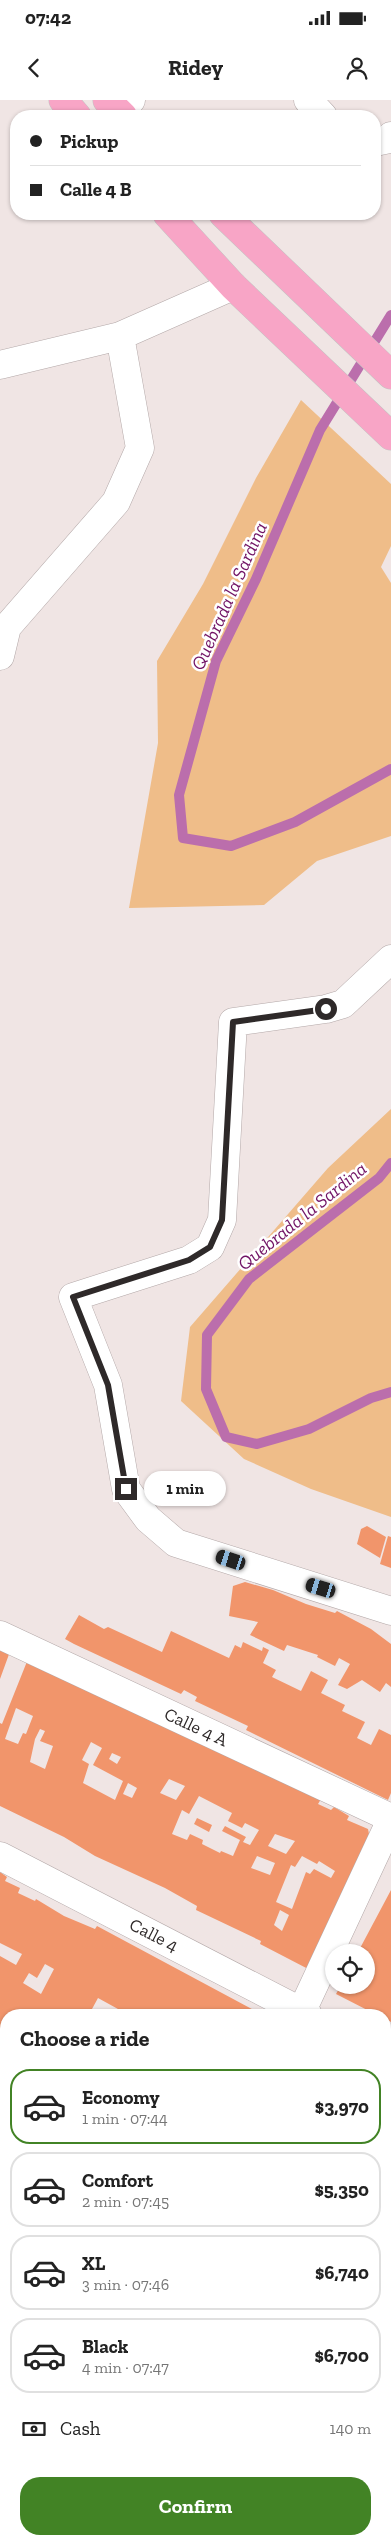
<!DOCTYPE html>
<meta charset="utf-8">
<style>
body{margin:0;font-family:"Zilla Slab",serif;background:#f2f2f2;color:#222;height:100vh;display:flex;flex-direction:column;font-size:19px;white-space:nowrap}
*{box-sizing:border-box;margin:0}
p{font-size:16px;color:#767676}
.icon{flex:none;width:28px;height:28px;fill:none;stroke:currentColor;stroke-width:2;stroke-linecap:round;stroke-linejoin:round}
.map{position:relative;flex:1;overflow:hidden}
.sheet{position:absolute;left:0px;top:1909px;width:391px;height:536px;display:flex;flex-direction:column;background:#fff;border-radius:20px 20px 0 0;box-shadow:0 1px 4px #0004}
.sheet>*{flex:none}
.banner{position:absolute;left:10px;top:10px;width:371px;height:110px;border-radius:20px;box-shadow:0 1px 4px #0004;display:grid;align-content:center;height:110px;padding:0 20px;background:#fff}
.fabs{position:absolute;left:325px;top:1844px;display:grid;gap:10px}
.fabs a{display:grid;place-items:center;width:50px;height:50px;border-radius:50%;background:#fff;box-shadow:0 1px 4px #0004;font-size:25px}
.end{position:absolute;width:22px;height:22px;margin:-11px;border:6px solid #2e2929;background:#fff;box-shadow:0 0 0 2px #fff}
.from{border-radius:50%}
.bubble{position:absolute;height:35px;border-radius:18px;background:#fff;box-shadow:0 1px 4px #0004;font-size:16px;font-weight:800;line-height:35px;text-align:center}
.car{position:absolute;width:15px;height:30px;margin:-15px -8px;border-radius:6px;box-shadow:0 0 4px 1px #0007;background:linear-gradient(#222 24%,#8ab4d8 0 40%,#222 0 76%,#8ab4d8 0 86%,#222 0)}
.banner b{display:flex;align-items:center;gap:18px;height:48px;font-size:19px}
.banner b+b{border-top:1px solid #e0e0e0}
.banner i{width:12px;height:12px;background:#222}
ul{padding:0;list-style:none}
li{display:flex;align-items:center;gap:15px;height:75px;margin:0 10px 8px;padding:0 10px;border:2px solid #e0e0e0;border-radius:20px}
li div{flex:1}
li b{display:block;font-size:19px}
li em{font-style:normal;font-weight:800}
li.active{border-color:#428325}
li>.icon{width:45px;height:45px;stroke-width:1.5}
h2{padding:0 20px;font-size:22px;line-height:60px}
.pay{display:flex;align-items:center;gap:12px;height:55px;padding:0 20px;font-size:19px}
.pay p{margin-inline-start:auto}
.button{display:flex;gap:10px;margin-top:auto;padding:10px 20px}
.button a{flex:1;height:58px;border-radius:20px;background:#428325;color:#fff;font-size:20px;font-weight:800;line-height:58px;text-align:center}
.status{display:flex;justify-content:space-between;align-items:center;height:35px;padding:0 25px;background:#fff;direction:ltr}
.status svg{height:14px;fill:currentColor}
header{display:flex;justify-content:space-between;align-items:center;height:65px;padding:0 20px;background:#fff;font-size:22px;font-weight:800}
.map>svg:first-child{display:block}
.green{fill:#efbd89}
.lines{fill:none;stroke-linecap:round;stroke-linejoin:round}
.stream{stroke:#bb6eac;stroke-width:10}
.building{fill:#f1956b;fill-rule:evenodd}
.minor-casing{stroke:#b3a8a8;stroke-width:29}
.major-casing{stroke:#c4c3c3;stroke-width:29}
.minor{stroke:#fff;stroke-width:28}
.major{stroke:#f8a5c6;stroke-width:28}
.route{stroke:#2e2929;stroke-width:6}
.labels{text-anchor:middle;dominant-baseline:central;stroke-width:5;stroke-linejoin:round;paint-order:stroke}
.street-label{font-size:18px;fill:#2e2929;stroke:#fff}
.water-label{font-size:19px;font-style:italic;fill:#711365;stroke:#fff}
</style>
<div class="status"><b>07:42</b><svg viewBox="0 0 49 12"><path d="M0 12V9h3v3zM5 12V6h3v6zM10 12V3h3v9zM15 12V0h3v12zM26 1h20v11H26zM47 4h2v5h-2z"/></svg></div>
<header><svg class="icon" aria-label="back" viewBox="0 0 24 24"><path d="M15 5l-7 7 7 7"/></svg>Ridey<svg class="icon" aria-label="person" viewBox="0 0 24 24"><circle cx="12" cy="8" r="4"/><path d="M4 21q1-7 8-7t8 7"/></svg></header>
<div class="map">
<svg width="391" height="2444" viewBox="0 0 391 2444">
<rect width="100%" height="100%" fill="#f0e5e4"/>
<path class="green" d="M301 300 391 384V446L381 467 391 483V736L317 761 264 805 129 808 158 643 157 561 203 484 256 378Z
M391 1009V1417L311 1389 244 1359 181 1301 190 1227 328 1068Z"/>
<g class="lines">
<path class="stream" d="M391 215 320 330 256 479 216 561 179 695 183 738 231 746 295 722 391 669
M391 1063 379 1078 249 1179 207 1235 206 1289 226 1337 257 1344 309 1329 371 1298 391 1292"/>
</g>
<path class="building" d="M367 1426 386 1437 380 1458 357 1444 361 1429Z
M388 1436 391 1437V1468L380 1464Z
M245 1482 273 1490 306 1504 335 1513 337 1511 371 1529 391 1544V1587L386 1583 380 1592 362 1580 347 1589 338 1585 350 1564 339 1558 335 1566 317 1557 318 1555 287 1545 284 1551 250 1535 258 1522 229 1516 233 1486Z
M79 1515 104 1529 108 1527 162 1552 171 1531 229 1558 235 1545 241 1548 243 1542 262 1551 263 1547 269 1550 263 1563 276 1570 272 1577 301 1591 311 1571 328 1580 321 1593 345 1605 342 1611 365 1622 357 1638 371 1645 379 1629 391 1635V1693L388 1700 246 1630 248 1626 195 1601 197 1597 184 1590 181 1594 74 1544 65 1539Z
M0 1544 12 1546 0 1579Z
M28 1559 321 1699 318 1704 331 1710 334 1707 349 1716 347 1720 368 1729 370 1739 342 1792 346 1794 312 1871 260 1844 261 1841 196 1810 197 1806 165 1788 95 1756 64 1737 0 1706V1623L2 1624ZM16 1608 33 1616 26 1634 23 1633 18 1644 5 1639ZM40 1629 45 1631 40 1641 53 1646 45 1669 30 1662 35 1639ZM91 1642 102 1648 93 1665 123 1681 115 1700 83 1683 89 1664 82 1660ZM112 1653 121 1657 117 1664 109 1659ZM169 1679 185 1686 176 1700 160 1693ZM128 1683 137 1688 132 1698 123 1694ZM199 1696 232 1713 228 1721 242 1728 245 1723 259 1730 250 1745 243 1742 246 1737 225 1726 222 1731 240 1740 233 1756 221 1751 220 1753 202 1744 203 1740 190 1734 187 1740 172 1734 182 1710 189 1714ZM275 1734 295 1741 286 1754 268 1746ZM257 1756 275 1763 270 1775 251 1768ZM302 1756 317 1764 319 1761 335 1771 331 1778 314 1769 310 1774 306 1772 292 1809 276 1802 291 1765 295 1767ZM280 1810 289 1815 282 1831 274 1825Z
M197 1718 212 1725 209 1732 194 1724Z
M0 1772 7 1777 5 1781 20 1788 18 1793 35 1801 36 1799 64 1816 95 1829 97 1826 263 1915H115L118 1909 98 1898 92 1909 103 1915H6V1938L0 1934V1856L16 1865 22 1854 0 1843ZM45 1864 54 1869 41 1894 23 1883 29 1873 37 1878Z
M391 1790V1922L385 1919V1915H377L336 1894 341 1885H366V1852H358Z
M0 1974 6 1978V2071L2 2077 6 2080V2138L0 2134Z
M385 1982 391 1986V2043L385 2053Z
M385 2059 391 2063V2151L385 2148Z
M0 2177 6 2183V2233L0 2227Z
M385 2191 391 2194V2254L385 2250Z
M6 2258V2315L0 2311V2268Z
M391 2264V2349L385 2345V2274Z
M385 2401 391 2405V2444H319L322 2439H385Z
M6 2408V2439H15L12 2444H0V2416Z
M18 2439H79L86 2444H24Z
M148 2439H276L273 2444H157Z"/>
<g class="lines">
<g class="minor-casing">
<path id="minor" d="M308 0 323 16
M111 5 131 0
M375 42 389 39 391 36
M0 265 120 236 233 186
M0 556 7 527 116 402 140 348 120 236
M391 859 343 904 326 909 233 922 222 1120 210 1147 189 1160 73 1197 108 1285 126 1389 148 1419 176 1443 391 1511
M0 1535 391 1718
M0 1756 308 1915
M300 1915 391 1720
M385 1957 391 1961
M0 1967 6 1970
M0 2159 6 2164
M385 2175 391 2178
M0 2373 6 2363
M385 2377 391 2380
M94 2439 104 2444"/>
</g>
<g class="major-casing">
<path id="major" d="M63 0 77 16
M107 0 123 16
M167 114 233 186 391 336
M223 114 391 275"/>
</g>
<use href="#minor" class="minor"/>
<use href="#major" class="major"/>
</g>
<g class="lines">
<path class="route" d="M126 1389 108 1285 73 1197 189 1160 210 1147 222 1120 233 922 326 909"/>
</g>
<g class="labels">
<g class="street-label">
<text transform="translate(196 1627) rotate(25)">Calle 4 A</text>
<text transform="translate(154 1835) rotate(27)">Calle 4</text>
</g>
<g class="water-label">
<text transform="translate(229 496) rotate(-66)">Quebrada la Sardina</text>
<text transform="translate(302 1116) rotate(-39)">Quebrada la Sardina</text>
</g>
</g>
</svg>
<div class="fabs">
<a><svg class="icon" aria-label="locate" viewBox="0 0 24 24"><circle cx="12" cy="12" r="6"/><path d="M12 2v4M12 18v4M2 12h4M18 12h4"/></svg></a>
</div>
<i class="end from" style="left:326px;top:909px"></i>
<i class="end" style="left:126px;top:1389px"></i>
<div class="bubble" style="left:144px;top:1371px;width:82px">1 min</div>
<i class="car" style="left:231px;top:1460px;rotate:288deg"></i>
<i class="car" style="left:321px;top:1488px;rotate:287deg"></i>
<div class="banner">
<b><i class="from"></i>Pickup</b>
<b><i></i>Calle 4 B</b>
</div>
<section class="sheet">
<h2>Choose a ride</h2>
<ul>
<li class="active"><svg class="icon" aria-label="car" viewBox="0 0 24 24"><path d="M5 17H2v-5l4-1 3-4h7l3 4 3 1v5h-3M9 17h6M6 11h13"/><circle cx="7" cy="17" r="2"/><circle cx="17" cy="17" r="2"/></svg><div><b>Economy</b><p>1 min · 07:44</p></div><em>$3,970</em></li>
<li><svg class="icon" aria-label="car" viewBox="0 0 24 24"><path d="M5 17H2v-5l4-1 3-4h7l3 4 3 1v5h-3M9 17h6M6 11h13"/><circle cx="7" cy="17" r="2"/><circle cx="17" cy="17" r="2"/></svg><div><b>Comfort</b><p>2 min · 07:45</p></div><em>$5,350</em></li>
<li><svg class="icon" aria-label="car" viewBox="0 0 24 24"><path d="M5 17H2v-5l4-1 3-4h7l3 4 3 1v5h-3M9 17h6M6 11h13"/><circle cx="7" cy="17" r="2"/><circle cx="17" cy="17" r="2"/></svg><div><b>XL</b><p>3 min · 07:46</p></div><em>$6,740</em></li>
<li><svg class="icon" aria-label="car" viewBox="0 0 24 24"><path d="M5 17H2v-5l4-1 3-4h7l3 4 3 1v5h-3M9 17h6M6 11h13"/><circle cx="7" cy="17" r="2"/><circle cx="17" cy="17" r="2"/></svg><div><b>Black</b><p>4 min · 07:47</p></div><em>$6,700</em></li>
</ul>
<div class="pay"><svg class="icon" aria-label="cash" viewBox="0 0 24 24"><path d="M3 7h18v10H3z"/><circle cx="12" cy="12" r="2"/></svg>Cash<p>140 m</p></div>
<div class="button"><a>Confirm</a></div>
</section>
</div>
